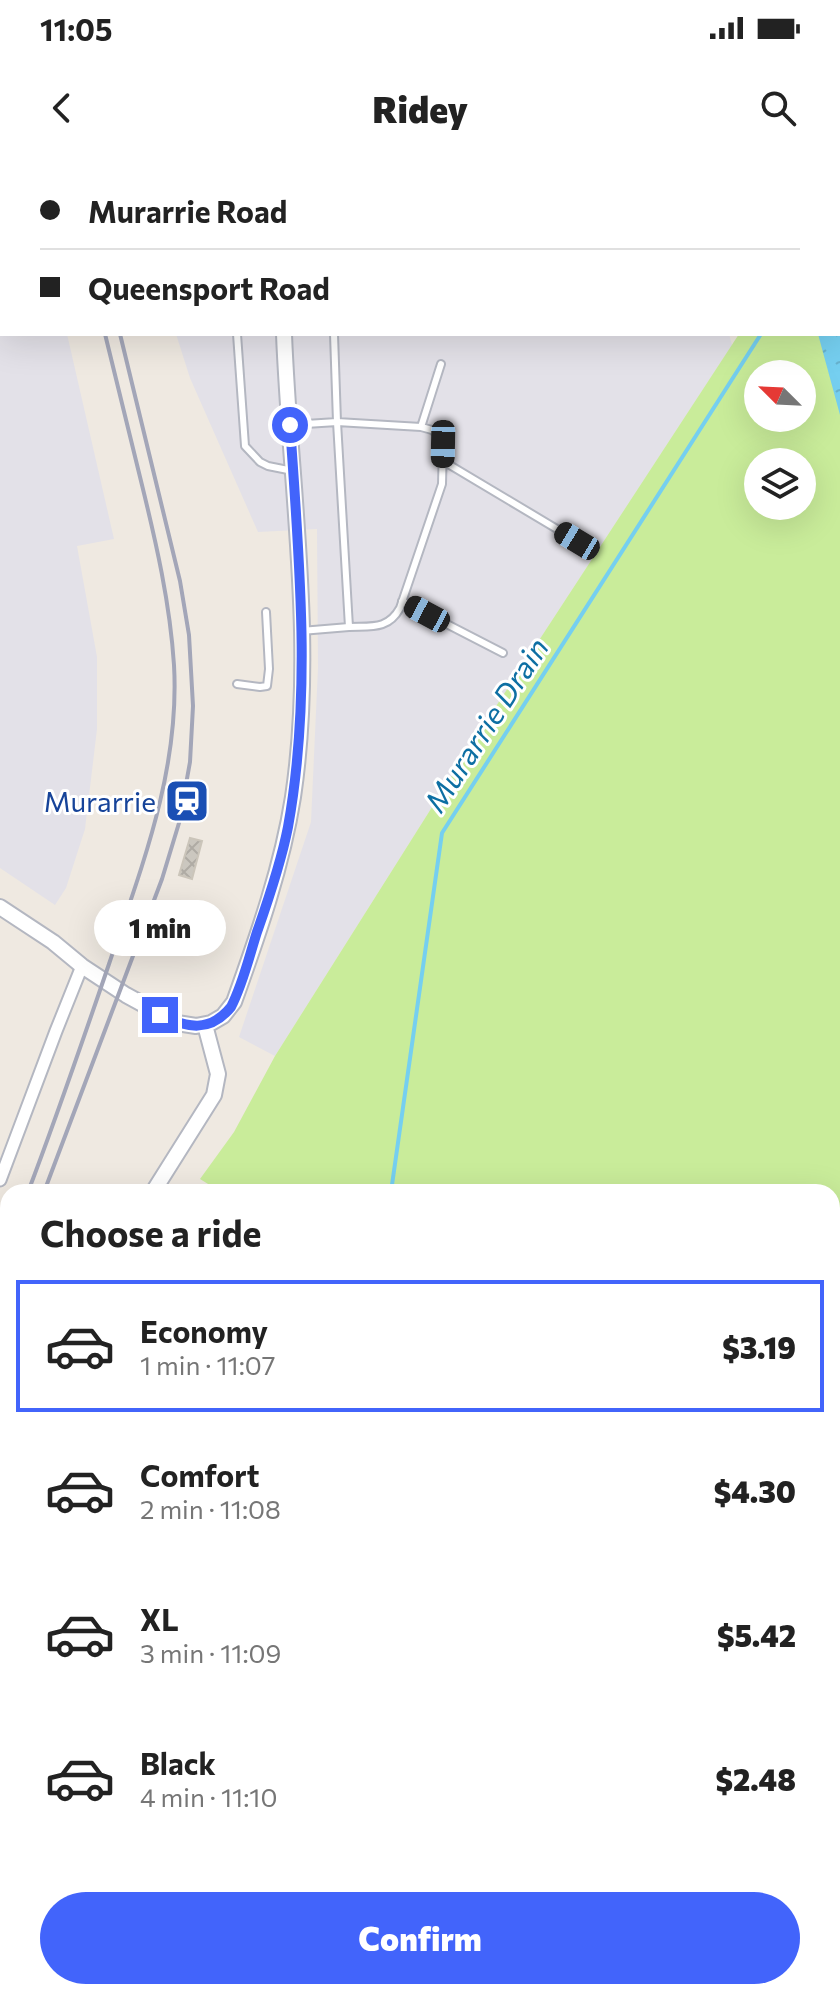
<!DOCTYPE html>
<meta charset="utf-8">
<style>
body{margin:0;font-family:Commissioner,sans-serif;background:#f2f2f2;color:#222;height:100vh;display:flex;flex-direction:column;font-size:30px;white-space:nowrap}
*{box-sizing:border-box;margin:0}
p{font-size:26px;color:#767676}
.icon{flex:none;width:44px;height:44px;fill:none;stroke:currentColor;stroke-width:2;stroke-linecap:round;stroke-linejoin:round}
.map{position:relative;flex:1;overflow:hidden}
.panel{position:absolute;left:0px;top:1024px;width:840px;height:816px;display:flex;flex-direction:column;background:#fff;border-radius:24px 24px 0 0;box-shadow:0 8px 32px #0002}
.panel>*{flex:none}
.top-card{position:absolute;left:0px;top:0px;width:840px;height:176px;box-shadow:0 8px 32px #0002;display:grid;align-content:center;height:176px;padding:0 40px;background:#fff}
.needle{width:52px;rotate:294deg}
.tools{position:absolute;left:744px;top:200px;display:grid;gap:16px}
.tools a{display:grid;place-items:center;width:72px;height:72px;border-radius:50%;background:#fff;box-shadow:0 8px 32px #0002;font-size:40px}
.end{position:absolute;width:36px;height:36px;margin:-18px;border:10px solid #4264fb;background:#fff;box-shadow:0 0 0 4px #fff}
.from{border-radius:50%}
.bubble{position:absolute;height:56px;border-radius:28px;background:#fff;box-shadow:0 8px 32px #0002;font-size:26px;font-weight:800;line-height:56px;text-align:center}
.car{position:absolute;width:24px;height:48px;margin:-24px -12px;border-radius:10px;box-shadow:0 0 6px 2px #0007;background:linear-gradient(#222 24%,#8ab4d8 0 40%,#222 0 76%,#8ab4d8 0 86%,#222 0)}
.top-card b{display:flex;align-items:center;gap:28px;height:76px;font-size:30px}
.top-card b+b{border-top:2px solid #e0e0e0}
.top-card i{width:20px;height:20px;background:#222}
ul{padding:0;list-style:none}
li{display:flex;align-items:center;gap:24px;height:132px;margin:0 16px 12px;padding:0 24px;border:4px solid transparent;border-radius:0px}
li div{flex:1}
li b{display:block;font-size:30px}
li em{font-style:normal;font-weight:800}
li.current{border-color:#4264fb}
li>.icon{width:72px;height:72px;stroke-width:1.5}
h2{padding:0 40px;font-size:36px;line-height:96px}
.button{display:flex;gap:16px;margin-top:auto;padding:16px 40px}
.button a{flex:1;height:92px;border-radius:48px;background:#4264fb;color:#fff;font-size:32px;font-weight:800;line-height:92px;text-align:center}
.status{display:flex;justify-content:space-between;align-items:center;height:56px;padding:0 40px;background:#fff;direction:ltr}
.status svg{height:22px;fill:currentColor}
header{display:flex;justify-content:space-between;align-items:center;height:104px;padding:0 40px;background:#fff;font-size:36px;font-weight:800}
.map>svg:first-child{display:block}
.industrial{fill:#e3e1e8}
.pitch{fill:#c9ec9a;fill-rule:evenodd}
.water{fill:url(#water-ripples)}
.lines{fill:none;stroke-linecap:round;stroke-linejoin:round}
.stream{stroke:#75cff0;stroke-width:4}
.building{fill:url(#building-cross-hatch);stroke:#cbc5ba;stroke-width:2}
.service-casing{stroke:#b4b7c1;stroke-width:10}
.minor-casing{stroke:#b4b7c1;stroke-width:15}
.tertiary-casing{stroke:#b4b7c1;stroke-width:18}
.service{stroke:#fff;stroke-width:6}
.minor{stroke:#fff;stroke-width:11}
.tertiary{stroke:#fff;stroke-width:14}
.rail{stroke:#a3a6b8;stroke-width:4}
.route{stroke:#4264fb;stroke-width:10}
.labels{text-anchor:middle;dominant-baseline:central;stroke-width:6;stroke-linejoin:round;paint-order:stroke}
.transit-label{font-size:28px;fill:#164399;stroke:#fff;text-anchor:end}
.water-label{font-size:30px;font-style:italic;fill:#0d6fa3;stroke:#fff}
</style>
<div class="status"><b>11:05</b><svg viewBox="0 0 49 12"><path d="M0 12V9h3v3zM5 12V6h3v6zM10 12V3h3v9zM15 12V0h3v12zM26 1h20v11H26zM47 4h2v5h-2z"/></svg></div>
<header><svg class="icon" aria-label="back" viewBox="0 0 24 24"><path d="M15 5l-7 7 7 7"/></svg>Ridey<svg class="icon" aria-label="search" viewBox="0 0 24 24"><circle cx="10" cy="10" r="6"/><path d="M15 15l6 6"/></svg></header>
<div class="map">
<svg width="840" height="1840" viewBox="0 0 840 1840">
<defs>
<pattern id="water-ripples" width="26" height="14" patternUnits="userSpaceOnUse" patternTransform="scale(2)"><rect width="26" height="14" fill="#75cff0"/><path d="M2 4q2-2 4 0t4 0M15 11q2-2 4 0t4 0" fill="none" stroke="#66b2ce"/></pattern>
<pattern id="building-cross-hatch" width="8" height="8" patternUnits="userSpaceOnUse" patternTransform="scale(2)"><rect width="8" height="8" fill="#cbc7bf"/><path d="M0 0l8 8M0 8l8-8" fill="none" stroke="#afaba4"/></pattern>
</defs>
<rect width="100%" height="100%" fill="#efe9e1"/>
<path class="industrial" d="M0 0H27V2H2V174H67L114 379 77 386 97 497V569L85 669 66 728 55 745 0 708Z
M122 0H671L672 2H123Z
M176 174H729L732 185 487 560 275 896 239 877 311 662 318 508 317 369 258 372 190 218Z"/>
<path class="pitch" d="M739 174 840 175V1840H522L510 1832H832V1032H221L200 1019 234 972 275 896 487 560ZM758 214H802V258H758ZM758 302H802V346H758Z"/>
<path class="water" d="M838 115 840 121V255L818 174H838Z"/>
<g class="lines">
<path class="stream" d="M391 1032 442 673 761 174
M593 1832 605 1840"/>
</g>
<path class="building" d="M190 678 202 681 192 719 179 715Z"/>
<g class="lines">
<g class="service-casing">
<path id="service" d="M200 0 202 2
M253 0 258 2
M226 2 237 0
M237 174 245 286 260 302 268 306 293 311
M334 174 337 262 421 267 432 270 439 276 443 284 442 324 400 448C388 470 371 466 349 467
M290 265 337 262 349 467 301 471
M421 267 441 204
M443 301 577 381
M402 441 503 493
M237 524 260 527 267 526 269 509 266 452"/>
</g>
<g class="minor-casing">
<path id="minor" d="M0 1020 56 871 82 806
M209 1832 210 1840
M323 1832 335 1840
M30 1840 103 1832"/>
</g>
<g class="tertiary-casing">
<path id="tertiary" d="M307 2 308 0
M0 747 53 782 82 806 126 835 177 863 196 866 211 863 223 856 234 842C258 775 282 707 293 637 316 483 290 328 284 174
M153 1032 214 935 218 914 205 865
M0 1303 8 1281"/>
</g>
<use href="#service" class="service"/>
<use href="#minor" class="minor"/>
<use href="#tertiary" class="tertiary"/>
<path class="rail" d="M63 0 64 2
M89 0V2
M28 1032C57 956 83 880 109 804 142 706 180 610 174 505 170 443 156 382 141 321 129 272 117 223 105 174
M44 1032 162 719 179 663 190 602 193 546 189 475 180 421 120 174
M0 1108 8 1087
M0 1150 8 1128
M0 1172 8 1151"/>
</g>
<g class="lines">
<path class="route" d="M160 855C187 868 210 873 231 847 243 824 249 797 257 772 269 738 281 703 288 667 312 534 299 398 290 265"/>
</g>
<defs>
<g id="station-square" transform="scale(2.3)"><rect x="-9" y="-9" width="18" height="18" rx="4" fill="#1a4fb4" stroke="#fff"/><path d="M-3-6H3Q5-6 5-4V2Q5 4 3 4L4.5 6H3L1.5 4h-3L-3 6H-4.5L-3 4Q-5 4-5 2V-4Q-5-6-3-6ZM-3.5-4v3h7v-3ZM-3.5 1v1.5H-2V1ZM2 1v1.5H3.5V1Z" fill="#fff"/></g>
</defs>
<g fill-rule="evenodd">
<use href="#station-square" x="187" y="641"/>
</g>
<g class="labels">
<g class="transit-label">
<text x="156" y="641">Murarrie</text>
</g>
<g class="water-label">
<text transform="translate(485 564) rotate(-57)">Murarrie Drain</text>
</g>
</g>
</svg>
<div class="tools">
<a><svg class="needle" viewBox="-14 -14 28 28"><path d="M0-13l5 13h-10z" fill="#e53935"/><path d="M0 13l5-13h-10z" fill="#767676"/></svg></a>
<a><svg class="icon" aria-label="layers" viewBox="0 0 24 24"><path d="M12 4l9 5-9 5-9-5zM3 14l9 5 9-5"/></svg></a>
</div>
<i class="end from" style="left:290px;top:265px"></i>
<i class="end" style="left:160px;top:855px"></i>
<div class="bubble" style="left:94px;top:740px;width:132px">1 min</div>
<i class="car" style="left:443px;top:284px;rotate:181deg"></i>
<i class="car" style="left:577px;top:381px;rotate:301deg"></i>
<i class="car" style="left:427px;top:454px;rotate:298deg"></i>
<div class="top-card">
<b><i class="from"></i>Murarrie Road</b>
<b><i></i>Queensport Road</b>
</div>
<section class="panel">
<h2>Choose a ride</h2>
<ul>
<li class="current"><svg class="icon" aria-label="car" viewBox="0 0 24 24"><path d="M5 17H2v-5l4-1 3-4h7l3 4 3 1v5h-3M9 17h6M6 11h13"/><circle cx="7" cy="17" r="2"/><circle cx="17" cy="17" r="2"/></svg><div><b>Economy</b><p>1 min · 11:07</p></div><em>$3.19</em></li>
<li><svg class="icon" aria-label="car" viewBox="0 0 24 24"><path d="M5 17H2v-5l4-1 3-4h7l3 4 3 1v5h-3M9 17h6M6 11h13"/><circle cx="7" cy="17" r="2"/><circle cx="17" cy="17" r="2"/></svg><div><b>Comfort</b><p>2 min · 11:08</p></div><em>$4.30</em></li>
<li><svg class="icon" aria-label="car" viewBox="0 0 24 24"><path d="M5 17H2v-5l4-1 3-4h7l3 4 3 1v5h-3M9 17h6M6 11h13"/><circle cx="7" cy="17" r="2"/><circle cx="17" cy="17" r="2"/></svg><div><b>XL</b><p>3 min · 11:09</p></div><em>$5.42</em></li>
<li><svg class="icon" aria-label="car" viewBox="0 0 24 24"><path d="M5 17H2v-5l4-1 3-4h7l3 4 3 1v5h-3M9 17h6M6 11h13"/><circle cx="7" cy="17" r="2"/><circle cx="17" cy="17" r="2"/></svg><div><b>Black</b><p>4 min · 11:10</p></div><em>$2.48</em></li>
</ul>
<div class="button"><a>Confirm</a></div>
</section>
</div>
